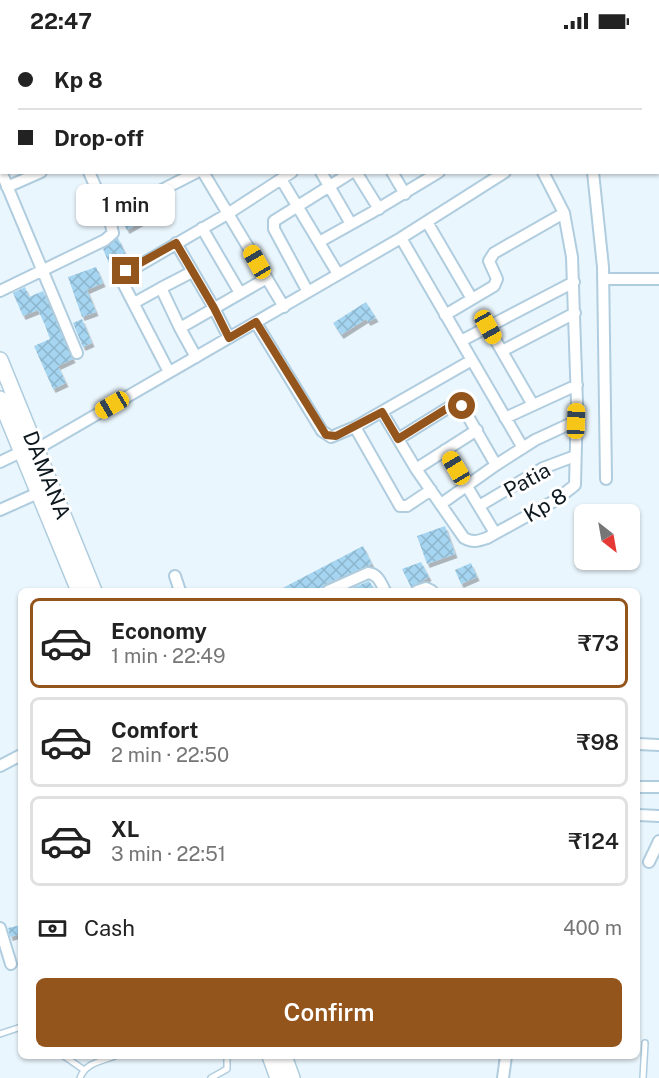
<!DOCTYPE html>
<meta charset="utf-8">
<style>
body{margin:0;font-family:"Public Sans",sans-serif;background:#f2f2f2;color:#222;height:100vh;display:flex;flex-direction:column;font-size:22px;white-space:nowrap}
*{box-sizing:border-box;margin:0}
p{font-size:20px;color:#767676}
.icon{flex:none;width:33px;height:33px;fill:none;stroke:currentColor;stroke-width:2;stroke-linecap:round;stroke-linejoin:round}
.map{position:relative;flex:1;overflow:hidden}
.side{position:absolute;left:18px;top:546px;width:622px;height:471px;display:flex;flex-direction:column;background:#fff;border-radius:9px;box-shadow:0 2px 4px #0004}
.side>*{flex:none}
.banner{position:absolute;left:0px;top:0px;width:660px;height:132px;box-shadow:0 2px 4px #0004;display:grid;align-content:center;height:132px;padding:0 18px;background:#fff}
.needle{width:39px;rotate:149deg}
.fabs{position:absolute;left:574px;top:462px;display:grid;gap:12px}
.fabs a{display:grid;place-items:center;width:66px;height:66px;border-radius:9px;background:#fff;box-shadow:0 2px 4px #0004;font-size:30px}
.end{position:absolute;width:27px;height:27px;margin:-14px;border:8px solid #94551d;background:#fff;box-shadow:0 0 0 3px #fff}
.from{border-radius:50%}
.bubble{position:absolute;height:42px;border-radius:9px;background:#fff;box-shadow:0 2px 4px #0004;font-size:20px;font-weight:600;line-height:42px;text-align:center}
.car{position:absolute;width:18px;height:36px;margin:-18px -9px;border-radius:8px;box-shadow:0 0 4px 2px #0007;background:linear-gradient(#f5c518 24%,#345 0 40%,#f5c518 0 76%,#345 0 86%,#f5c518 0)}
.banner b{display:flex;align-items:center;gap:21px;height:57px;font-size:22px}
.banner b+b{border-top:2px solid #e0e0e0}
.banner i{width:15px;height:15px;background:#222}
ul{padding:10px 0 0;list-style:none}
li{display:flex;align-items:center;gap:18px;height:90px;margin:0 12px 9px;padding:0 6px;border:3px solid #e0e0e0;border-radius:9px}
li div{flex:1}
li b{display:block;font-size:22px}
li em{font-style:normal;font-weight:600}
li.selected{border-color:#94551d}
li>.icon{width:54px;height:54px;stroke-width:1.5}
.pay{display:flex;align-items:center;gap:15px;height:66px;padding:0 18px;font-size:22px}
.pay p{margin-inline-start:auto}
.button{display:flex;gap:12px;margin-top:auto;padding:12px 18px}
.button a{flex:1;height:69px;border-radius:9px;background:#94551d;color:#fff;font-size:24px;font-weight:600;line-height:69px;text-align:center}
.status{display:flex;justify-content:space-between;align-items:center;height:42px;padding:0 30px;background:#fff;direction:ltr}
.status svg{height:16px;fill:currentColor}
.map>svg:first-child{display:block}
.building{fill:url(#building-cross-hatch);filter:url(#shadow)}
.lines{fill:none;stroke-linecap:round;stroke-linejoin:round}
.lane-casing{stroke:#b0cddf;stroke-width:8}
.street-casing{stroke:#b0cddf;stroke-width:14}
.primary-casing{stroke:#b0cddf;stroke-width:18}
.lane{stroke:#fff;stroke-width:5}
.street{stroke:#fff;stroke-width:10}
.primary{stroke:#fff;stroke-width:15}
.route{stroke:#94551d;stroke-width:8}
.labels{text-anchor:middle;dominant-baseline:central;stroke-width:6;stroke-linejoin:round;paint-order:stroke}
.street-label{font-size:21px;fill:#0d181f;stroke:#fff}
</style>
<div class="status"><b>22:47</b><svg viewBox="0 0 49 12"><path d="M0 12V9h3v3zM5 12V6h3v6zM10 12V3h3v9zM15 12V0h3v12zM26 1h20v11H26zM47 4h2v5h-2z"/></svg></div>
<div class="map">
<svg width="659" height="1036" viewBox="0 0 659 1036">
<defs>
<pattern id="building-cross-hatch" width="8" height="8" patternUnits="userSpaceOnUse" patternTransform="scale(1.5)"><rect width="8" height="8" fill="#a5d5f1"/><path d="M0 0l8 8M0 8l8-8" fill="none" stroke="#8db6ce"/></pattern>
<filter id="shadow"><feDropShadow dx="2.5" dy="4" stdDeviation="0" flood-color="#0004"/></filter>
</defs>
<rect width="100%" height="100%" fill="#eaf6fd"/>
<path class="building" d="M135 170 141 180 127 188 121 177Z
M118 196 126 213 109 221 103 207Z
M96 225 103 241 87 248 96 270 82 275 68 235Z
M25 245 29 255 43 249 73 317 58 324 66 341 53 347 34 304 50 297 45 283 38 268 23 274 13 251Z
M366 260 376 276 368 280 366 277 341 293 333 281Z
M82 277 92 301 83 305 73 281Z
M445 484 455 512 427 522 417 494Z
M363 504 372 522 325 542 321 549H277Z
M421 520 429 535 411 545 402 527Z
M471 521 477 535 461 542 455 528Z
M369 539 376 549H346Z
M21 883V892L10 895 8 886Z"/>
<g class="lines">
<g class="lane-casing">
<path id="lane" d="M0 992 21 985
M64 1014 84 1028
M80 1036C85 1021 102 1019 115 1014
M211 1036 227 1027V1014
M643 1036 645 1001"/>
</g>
<g class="street-casing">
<path id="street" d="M35 0 36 2
M146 0 147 2
M523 0V2
M560 0V2
M614 0 615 2
M640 0 641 2
M121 2 125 0
M444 2 446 0
M589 2 594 0
M0 24 2 23
M658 62 659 64
M0 89 2 88
M658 89H659
M0 127 77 311
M203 130 284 265
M321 130 351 182
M356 130 379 167
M392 130 405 152
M593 130 603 225 606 437
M281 137 338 232
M7 145 41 130
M109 175 197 130
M427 180 472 257
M202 186 240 251
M401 196 523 406
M319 200 371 171 439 130
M176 201 214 266 229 296
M603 237H659
M161 246 192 230
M0 249 105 198 113 191 109 175 89 130
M308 250 274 187V179L352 130
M134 261 161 246 180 286
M445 273 494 244 497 237 489 219 494 211 564 171
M256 281 322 389 331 395 355 385 472 318
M488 285 533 363
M461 299 574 240
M502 309 575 271
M196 315 180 286 267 236
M169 330 124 243 123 233 229 171 292 130
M382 370 416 427 464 496C473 501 478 499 487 496L556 458 575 443 577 361 572 215 564 171 543 130
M505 376 577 343
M355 385 400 464H407L431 448
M398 397 451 364 460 362 462 364 496 423
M37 407 401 196 505 130
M445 408 495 491
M0 420 21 410
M416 427 477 388
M441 462 496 423 535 398 576 379
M479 464 543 426 575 414
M0 468 38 451
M175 534 180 549
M328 549 368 531C378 532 381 541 385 549
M417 549 426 546 432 549
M638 702 659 703
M0 724 21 713
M638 745H659
M638 773 659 774
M649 820 659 799
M0 886 11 922
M503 1036 506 1014"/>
</g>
<g class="primary-casing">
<path id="primary" d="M0 318 94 549
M0 357 79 549
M270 1014 278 1036
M284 1014 292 1036"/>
</g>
<use href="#lane" class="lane"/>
<use href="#street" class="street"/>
<use href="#primary" class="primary"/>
</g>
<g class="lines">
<path class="route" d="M126 229 176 201 214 266 229 296 256 280 326 393 336 394 382 370 398 397 451 364 455 362 462 364"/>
</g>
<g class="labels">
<g class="street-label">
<text transform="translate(47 433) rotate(68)">DAMANA</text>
<text transform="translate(527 438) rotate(-29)">Patia</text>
<text transform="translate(545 463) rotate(-31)">Kp 8</text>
</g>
</g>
</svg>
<div class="fabs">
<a><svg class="needle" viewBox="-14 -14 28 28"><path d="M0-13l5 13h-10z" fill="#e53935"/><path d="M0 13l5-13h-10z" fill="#767676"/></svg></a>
</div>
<i class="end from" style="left:462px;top:364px"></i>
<i class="end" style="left:126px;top:229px"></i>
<div class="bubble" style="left:76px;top:142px;width:99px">1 min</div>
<i class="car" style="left:257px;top:220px;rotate:330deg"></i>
<i class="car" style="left:488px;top:285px;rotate:151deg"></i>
<i class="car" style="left:112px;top:363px;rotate:240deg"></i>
<i class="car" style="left:576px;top:379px;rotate:2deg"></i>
<i class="car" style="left:456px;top:426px;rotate:329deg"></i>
<div class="banner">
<b><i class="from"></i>Kp 8</b>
<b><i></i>Drop-off</b>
</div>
<section class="side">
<ul>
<li class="selected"><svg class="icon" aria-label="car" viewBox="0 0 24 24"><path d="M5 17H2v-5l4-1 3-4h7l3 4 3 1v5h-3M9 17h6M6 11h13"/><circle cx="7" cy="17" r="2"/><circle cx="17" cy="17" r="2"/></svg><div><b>Economy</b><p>1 min · 22:49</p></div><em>₹73</em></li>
<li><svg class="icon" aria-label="car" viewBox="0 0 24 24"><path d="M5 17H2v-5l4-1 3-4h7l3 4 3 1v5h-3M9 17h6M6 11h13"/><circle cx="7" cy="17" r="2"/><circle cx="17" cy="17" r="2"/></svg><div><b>Comfort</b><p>2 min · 22:50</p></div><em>₹98</em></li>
<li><svg class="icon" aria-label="car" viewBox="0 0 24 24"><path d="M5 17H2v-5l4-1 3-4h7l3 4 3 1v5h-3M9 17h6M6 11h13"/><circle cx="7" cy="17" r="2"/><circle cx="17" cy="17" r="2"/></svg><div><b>XL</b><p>3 min · 22:51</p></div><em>₹124</em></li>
</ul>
<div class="pay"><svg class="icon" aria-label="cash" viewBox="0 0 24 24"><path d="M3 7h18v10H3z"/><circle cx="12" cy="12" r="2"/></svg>Cash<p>400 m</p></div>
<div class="button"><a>Confirm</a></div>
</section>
</div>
